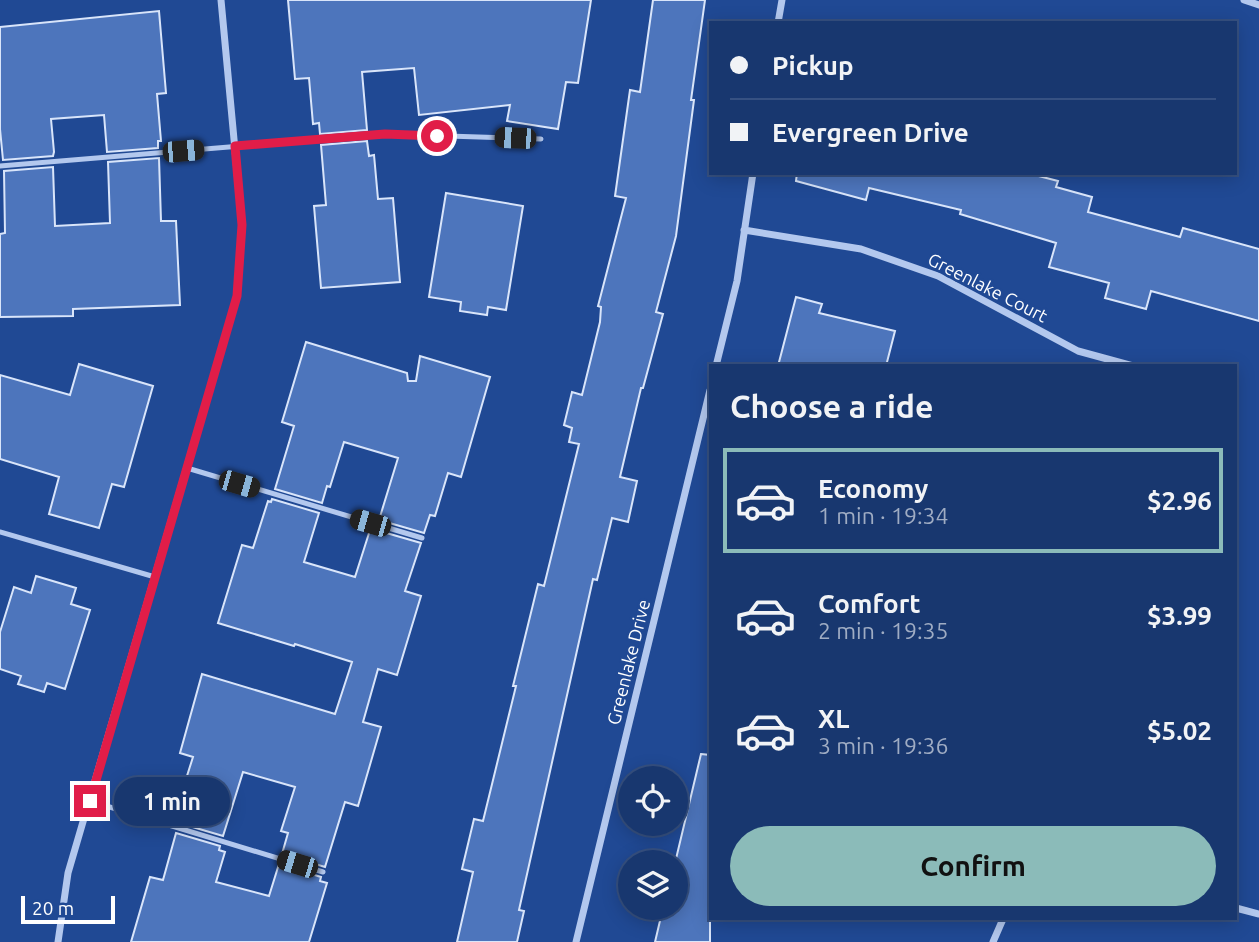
<!DOCTYPE html>
<meta charset="utf-8">
<style>
body{margin:0;font-family:Ubuntu,sans-serif;background:#254277;color:#f1f3f6;height:100vh;display:flex;flex-direction:column;font-size:26px;white-space:nowrap}
*{box-sizing:border-box;margin:0}
p{font-size:23px;color:#9facc3}
.icon{flex:none;width:38px;height:38px;fill:none;stroke:currentColor;stroke-width:2;stroke-linecap:round;stroke-linejoin:round}
.map{position:relative;flex:1;overflow:hidden}
.details{position:absolute;left:709px;top:364px;width:528px;height:556px;display:flex;flex-direction:column;background:#18376f;border-radius:0px;box-shadow:0 4px 18px #0003,0 0 0 2px #365182}
.details>*{flex:none}
.hud{position:absolute;left:709px;top:21px;width:528px;height:154px;border-radius:0px;box-shadow:0 4px 18px #0003,0 0 0 2px #365182;display:grid;align-content:center;height:154px;padding:0 21px;background:#18376f}
.fabs{position:absolute;left:618px;top:766px;display:grid;gap:14px}
.fabs a{display:grid;place-items:center;width:70px;height:70px;border-radius:50%;background:#18376f;box-shadow:0 4px 18px #0003,0 0 0 2px #365182;font-size:35px}
.scale{position:absolute;left:21px;bottom:18px;width:94px;box-sizing:border-box;padding-left:7px;border:4px solid #fff;border-top:0;font-size:19px;line-height:24px;white-space:nowrap;color:#fff;-webkit-text-stroke:5px #204994;paint-order:stroke}
.end{position:absolute;width:32px;height:32px;margin:-16px;border:9px solid #e11d48;background:#fff;box-shadow:0 0 0 4px #fff}
.from{border-radius:50%}
.bubble{position:absolute;height:49px;border-radius:24px;background:#18376f;box-shadow:0 4px 18px #0003,0 0 0 2px #365182;font-size:23px;font-weight:700;line-height:49px;text-align:center}
.car{position:absolute;width:21px;height:42px;margin:-21px -10px;border-radius:9px;box-shadow:0 0 5px 2px #0007;background:linear-gradient(#222 24%,#8ab4d8 0 40%,#222 0 76%,#8ab4d8 0 86%,#222 0)}
.hud b{display:flex;align-items:center;gap:24px;height:66px;font-size:26px}
.hud b+b{border-top:2px solid #365182}
.hud i{width:18px;height:18px;background:#f1f3f6}
ul{padding:0;list-style:none}
li{display:flex;align-items:center;gap:21px;height:105px;margin:0 14px 10px;padding:0 7px;border:4px solid transparent;border-radius:0px}
li div{flex:1}
li b{display:block;font-size:26px}
li em{font-style:normal;font-weight:700}
li.selected{border-color:#8bbbb9}
li>.icon{width:63px;height:63px;stroke-width:1.5}
h2{padding:0 21px;font-size:32px;line-height:84px}
.button{display:flex;gap:14px;margin-top:auto;padding:14px 21px}
.button a{flex:1;height:80px;border-radius:42px;background:#8bbbb9;color:#111;font-size:28px;font-weight:700;line-height:80px;text-align:center}
.map>svg:first-child{display:block}
.building{fill:#4d75bc;stroke:#d9e5fa;stroke-width:2}
.lines{fill:none;stroke-linecap:round;stroke-linejoin:round}
.service{stroke:#b3c8ee;stroke-width:5}
.minor{stroke:#b3c8ee;stroke-width:7}
.route{stroke:#e11d48;stroke-width:9}
.labels{text-anchor:middle;dominant-baseline:central;stroke-width:5;stroke-linejoin:round;paint-order:stroke}
.street-label{font-size:18px;fill:#fff;stroke:#204994}
</style>
<div class="map">
<svg width="1259" height="942" viewBox="0 0 1259 942">
<rect width="100%" height="100%" fill="#204994"/>
<path class="building" d="M288 0H591L578 83 566 82 558 129 507 121 510 105 419 115 414 68 362 72 367 130 320 134 319 123 313 124 309 78 295 79Z
M653 0H705L691 100H694L676 236 656 312 663 314 643 388H641L620 477 637 481 628 522 612 518 597 580 593 579 519 910 524 911 517 942H457L473 872 462 869 474 819 483 821 516 686H513L538 584 544 586 579 444 569 442 572 428 564 425 572 392 582 395 600 322 601 307 598 306 626 198 615 196 630 90 640 92Z
M159 11 166 93 157 94 161 141H158V148L107 152 104 115 51 119 54 152 53 156 3 160 0 129V27Z
M367 141 369 156 374 155 378 199 393 198 400 282 321 288 314 206 326 205 321 145Z
M159 158 161 221H176L180 305 73 309V316L0 317V234L5 233 4 171 53 167 55 226 110 223 108 162Z
M797 173H1027L1058 181 1056 187 1092 197 1088 212 1180 237 1183 228 1259 249V321L1151 291 1146 309 1105 298 1109 283 1049 267 1056 243 960 214 961 210 869 188 866 200 796 181Z
M446 193 523 206 506 310 488 307 487 315 460 311 461 302 429 297Z
M796 297 822 304 819 313 895 331 886 366H778Z
M306 342 407 373 408 381H416L420 356 490 377 461 477 448 473 435 516 430 515 424 533 379 520 398 458 344 442 330 487 327 486 322 503 275 489 294 426 282 422Z
M79 364 153 386 124 487 112 484 99 528 49 514 59 477 0 459V375L70 395Z
M272 499 319 513 304 562 355 577 370 530 375 532 376 530 421 543 405 591 421 596 397 675 378 669 363 722 381 727 358 806 345 802 325 867 282 854 288 833 281 831 295 787 243 772 223 836 179 823 185 803 179 801 193 757 180 753 202 674 335 714 352 662 295 644 294 646 218 623 242 545 253 548 268 501 271 502Z
M36 576 76 588 71 604 90 610 65 689 47 683 44 692 18 684 21 676 0 669V632L14 587 31 593Z
M701 754 710 755V942H655L663 908H676L675 863Z
M176 833 220 846 219 850 225 852 216 882 269 896 279 864 321 877 320 881 327 883 309 942H131L150 877 163 880Z"/>
<g class="lines">
<path class="service" d="M0 166 385 134 541 139
M187 468 422 538
M0 532 155 577
M90 801 323 872"/>
<path class="minor" d="M1244 0 1259 5
M778 23 782 0
M744 230 861 249 938 276 1078 351 1133 366
M716 366 737 281 753 173
M1236 908 1259 914
M58 942 68 873 237 296 242 225 221 0
M576 942 710 390
M993 942 1003 919"/>
</g>
<g class="lines">
<path class="route" d="M90 801 237 296 242 225 235 146 385 134 437 136"/>
</g>
<g class="labels">
<g class="street-label">
<text transform="translate(988 287) rotate(27)">Greenlake Court</text>
<text transform="translate(628 662) rotate(-76)">Greenlake Drive</text>
</g>
</g>
</svg>
<div class="fabs">
<a><svg class="icon" aria-label="locate" viewBox="0 0 24 24"><circle cx="12" cy="12" r="6"/><path d="M12 2v4M12 18v4M2 12h4M18 12h4"/></svg></a>
<a><svg class="icon" aria-label="layers" viewBox="0 0 24 24"><path d="M12 4l9 5-9 5-9-5zM3 14l9 5 9-5"/></svg></a>
</div>
<div class="scale">20 m</div>
<i class="end from" style="left:437px;top:136px"></i>
<i class="end" style="left:90px;top:801px"></i>
<div class="bubble" style="left:114px;top:777px;width:116px">1 min</div>
<i class="car" style="left:515px;top:138px;rotate:272deg"></i>
<i class="car" style="left:183px;top:151px;rotate:85deg"></i>
<i class="car" style="left:239px;top:484px;rotate:106deg"></i>
<i class="car" style="left:370px;top:523px;rotate:286deg"></i>
<i class="car" style="left:297px;top:864px;rotate:287deg"></i>
<div class="hud">
<b><i class="from"></i>Pickup</b>
<b><i></i>Evergreen Drive</b>
</div>
<section class="details">
<h2>Choose a ride</h2>
<ul>
<li class="selected"><svg class="icon" aria-label="car" viewBox="0 0 24 24"><path d="M5 17H2v-5l4-1 3-4h7l3 4 3 1v5h-3M9 17h6M6 11h13"/><circle cx="7" cy="17" r="2"/><circle cx="17" cy="17" r="2"/></svg><div><b>Economy</b><p>1 min · 19:34</p></div><em>$2.96</em></li>
<li><svg class="icon" aria-label="car" viewBox="0 0 24 24"><path d="M5 17H2v-5l4-1 3-4h7l3 4 3 1v5h-3M9 17h6M6 11h13"/><circle cx="7" cy="17" r="2"/><circle cx="17" cy="17" r="2"/></svg><div><b>Comfort</b><p>2 min · 19:35</p></div><em>$3.99</em></li>
<li><svg class="icon" aria-label="car" viewBox="0 0 24 24"><path d="M5 17H2v-5l4-1 3-4h7l3 4 3 1v5h-3M9 17h6M6 11h13"/><circle cx="7" cy="17" r="2"/><circle cx="17" cy="17" r="2"/></svg><div><b>XL</b><p>3 min · 19:36</p></div><em>$5.02</em></li>
</ul>
<div class="button"><a>Confirm</a></div>
</section>
</div>
